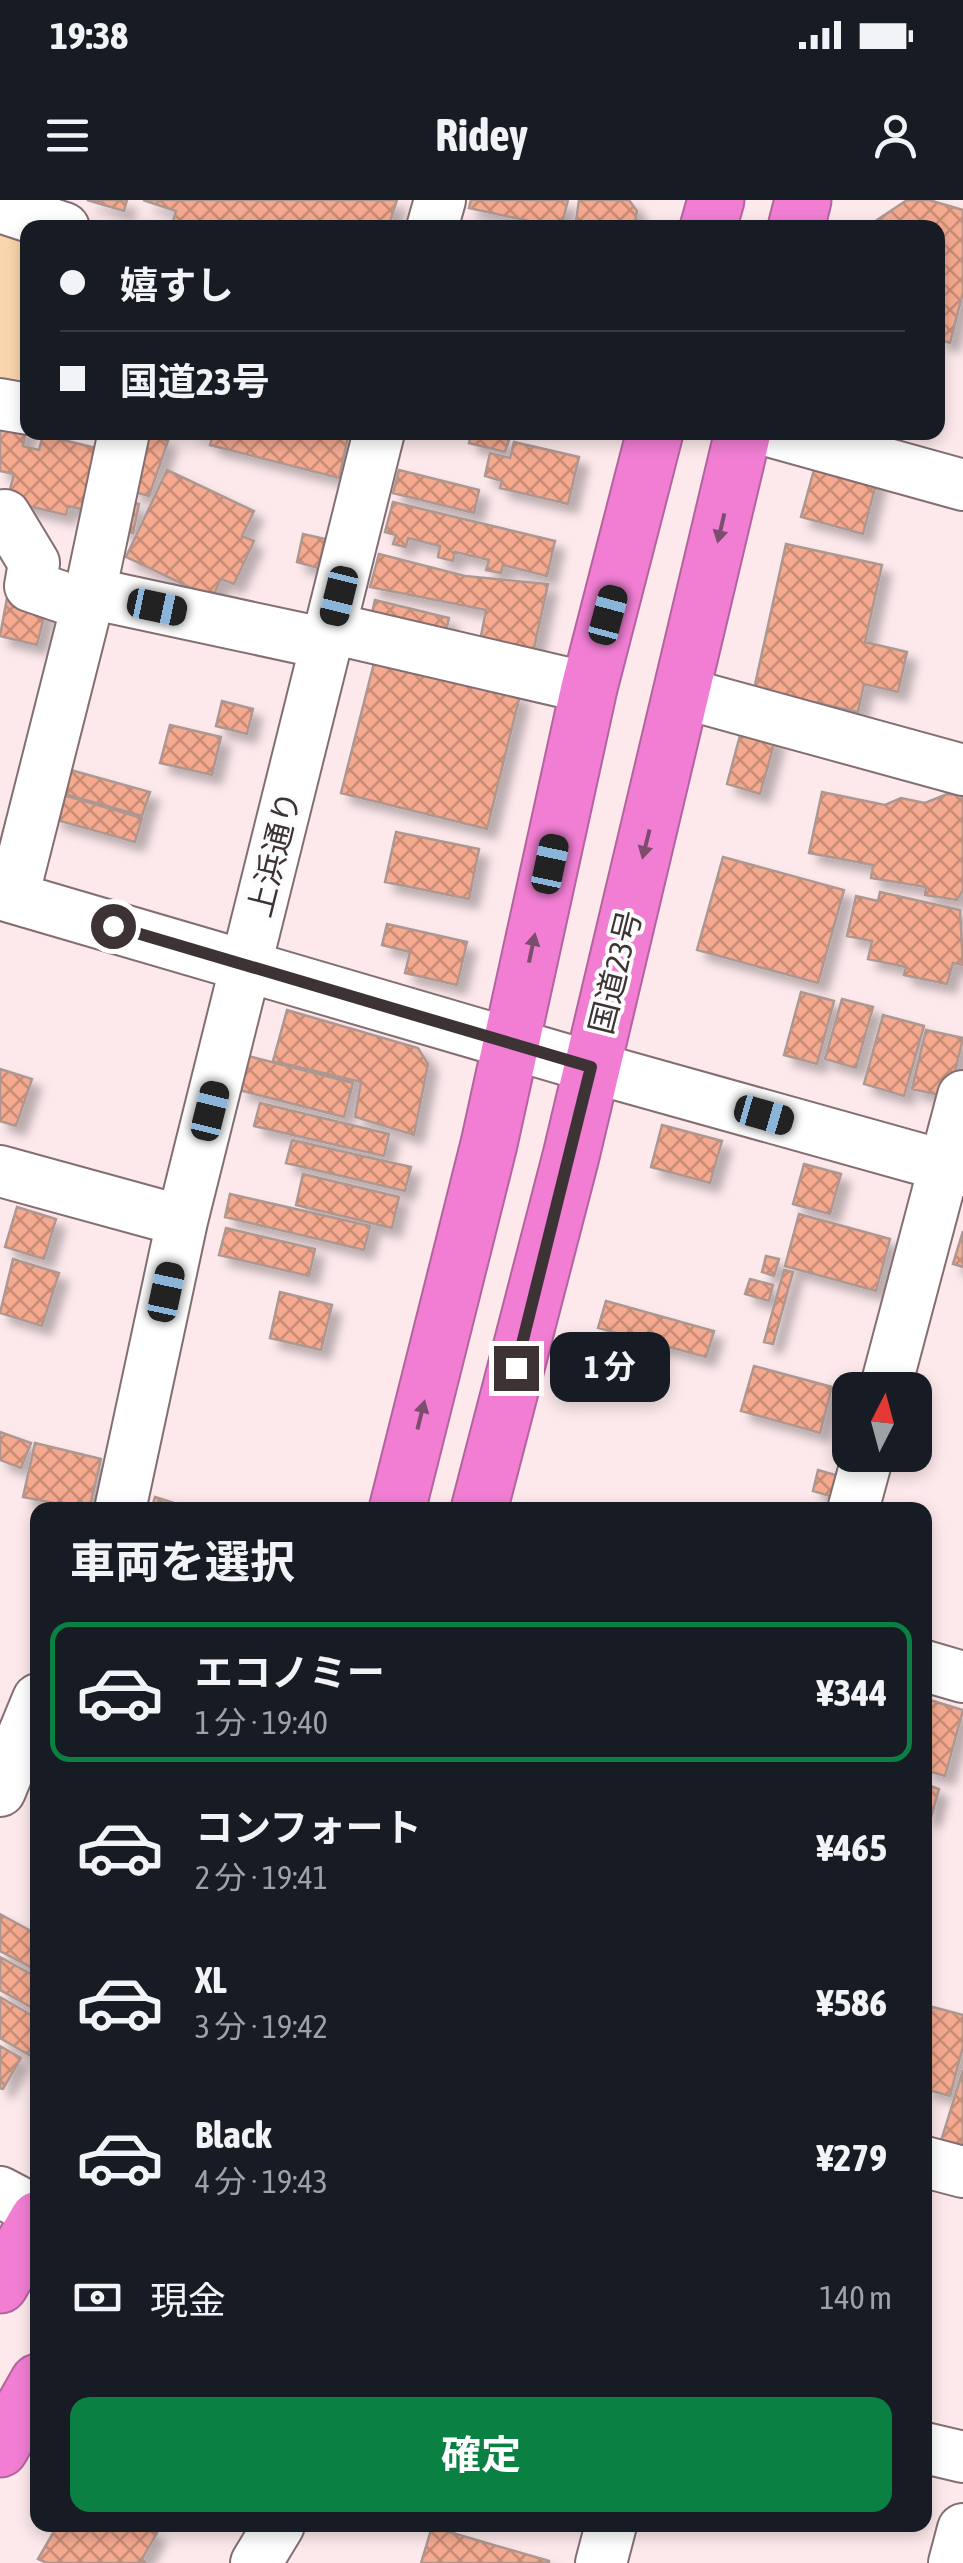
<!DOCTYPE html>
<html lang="ja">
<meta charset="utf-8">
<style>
body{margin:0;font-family:"Asap Condensed","Noto Sans JP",sans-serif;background:#20242c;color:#f1f3f6;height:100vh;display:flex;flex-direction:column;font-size:38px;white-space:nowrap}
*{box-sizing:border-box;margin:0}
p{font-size:32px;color:#9ea1a6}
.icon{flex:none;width:55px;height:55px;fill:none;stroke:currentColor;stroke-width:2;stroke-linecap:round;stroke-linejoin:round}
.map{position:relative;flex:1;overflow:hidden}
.sheet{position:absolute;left:30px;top:1302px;width:902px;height:1030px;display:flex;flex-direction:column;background:#171b24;border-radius:20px;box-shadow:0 5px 15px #0003}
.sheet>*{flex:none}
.top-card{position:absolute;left:20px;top:20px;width:925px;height:220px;border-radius:20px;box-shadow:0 5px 15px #0003;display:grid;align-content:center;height:220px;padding:0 40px;background:#171b24}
.needle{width:65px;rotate:6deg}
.tools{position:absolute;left:832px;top:1172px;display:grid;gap:20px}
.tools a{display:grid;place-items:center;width:100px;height:100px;border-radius:20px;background:#171b24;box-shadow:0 5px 15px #0003;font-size:50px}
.end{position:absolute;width:45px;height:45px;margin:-22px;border:12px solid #3d3335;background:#fff;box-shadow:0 0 0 5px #fff}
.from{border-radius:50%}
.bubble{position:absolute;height:70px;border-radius:20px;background:#171b24;box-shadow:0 5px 15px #0003;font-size:32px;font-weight:700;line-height:70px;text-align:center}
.car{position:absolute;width:30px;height:60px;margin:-30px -15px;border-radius:12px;box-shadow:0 0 8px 2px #0007;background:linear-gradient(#222 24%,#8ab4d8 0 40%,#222 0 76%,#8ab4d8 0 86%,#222 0)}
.top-card b{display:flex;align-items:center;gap:35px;height:95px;font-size:38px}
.top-card b+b{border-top:2px solid #363941}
.top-card i{width:25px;height:25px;background:#f1f3f6}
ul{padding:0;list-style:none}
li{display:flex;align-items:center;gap:30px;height:140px;margin:0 20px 15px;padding:0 20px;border:5px solid transparent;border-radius:20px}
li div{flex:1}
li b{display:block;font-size:38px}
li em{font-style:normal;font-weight:700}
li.selected{border-color:#0b8043}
li>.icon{width:90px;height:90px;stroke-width:1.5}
h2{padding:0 40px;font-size:45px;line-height:120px}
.pay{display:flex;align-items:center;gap:25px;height:110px;padding:0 40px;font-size:38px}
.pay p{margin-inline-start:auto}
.cta{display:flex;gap:20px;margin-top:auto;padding:20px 40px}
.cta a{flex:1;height:115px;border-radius:20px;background:#0b8043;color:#fff;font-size:40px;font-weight:700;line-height:115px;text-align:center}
.status{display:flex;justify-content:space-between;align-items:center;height:70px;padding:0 50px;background:#171b24;direction:ltr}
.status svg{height:28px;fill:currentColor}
header{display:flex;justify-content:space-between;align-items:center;height:130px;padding:0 40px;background:#171b24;font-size:45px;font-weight:700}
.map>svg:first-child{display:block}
.park{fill:#f9d6ac}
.building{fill:url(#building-cross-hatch);stroke:#ad9891;stroke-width:2.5;filter:url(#shadow)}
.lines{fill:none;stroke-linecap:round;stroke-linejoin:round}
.minor-casing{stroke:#836e71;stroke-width:54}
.highway-casing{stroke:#b2649c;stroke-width:59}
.minor{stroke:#fff;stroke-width:50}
.highway{stroke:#f17ed3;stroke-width:55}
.oneway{fill:#7c4d6c}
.route{stroke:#3d3335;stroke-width:12}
.labels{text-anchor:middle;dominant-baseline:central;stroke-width:8;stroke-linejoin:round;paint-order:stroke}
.street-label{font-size:32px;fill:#3d3335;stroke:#fcfcfc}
</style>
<div class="status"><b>19:38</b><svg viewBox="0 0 49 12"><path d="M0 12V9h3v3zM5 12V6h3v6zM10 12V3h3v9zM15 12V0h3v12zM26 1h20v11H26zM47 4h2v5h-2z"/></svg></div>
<header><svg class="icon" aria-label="menu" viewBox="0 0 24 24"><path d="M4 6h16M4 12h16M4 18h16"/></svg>Ridey<svg class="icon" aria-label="person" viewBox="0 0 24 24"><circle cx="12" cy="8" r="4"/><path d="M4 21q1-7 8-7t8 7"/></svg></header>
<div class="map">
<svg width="963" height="2363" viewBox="0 0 963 2363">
<defs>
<pattern id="building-cross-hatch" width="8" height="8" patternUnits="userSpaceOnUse" patternTransform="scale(2.5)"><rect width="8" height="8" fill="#f5aa90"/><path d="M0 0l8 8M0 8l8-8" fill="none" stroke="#c88b76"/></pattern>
<filter id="shadow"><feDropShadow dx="9" dy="9" stdDeviation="5" flood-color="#0004"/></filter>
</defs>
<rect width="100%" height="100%" fill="#fde9ec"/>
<path class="park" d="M0 34 27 43V197L0 191Z"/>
<path class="building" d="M87 0H127L124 11Z
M143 0H397L388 28H188L173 21 176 11Z
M471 0H568L561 28 469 8Z
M579 0H629L637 11 634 28H575Z
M907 0H929L963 10V92L950 143 938 139V28H865Z
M0 223 26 229 23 246 39 250 43 235 100 249 85 310 68 306 66 315 7 301 14 274 0 271Z
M145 232 168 241 149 296 131 291Z
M189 232H349L339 278 210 245 212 238Z
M472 232 509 240 505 252 469 243Z
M514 242 579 257 568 304 500 288 502 281 485 276 490 253 510 258Z
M817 259 878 276 863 334 801 317Z
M167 270 254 311 242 336 254 341 234 384 221 379 212 398 126 357Z
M399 270 479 290 474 313 393 293Z
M126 301 139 304 133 333 120 330Z
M393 302 555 341 547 376 503 365 501 373 486 370 489 360 455 352 453 361 438 357 440 346 408 338 406 347 393 344 396 335 385 332Z
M303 334 325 339 318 368 297 362Z
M786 344 882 365 865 442 907 452 898 492 864 484 858 512 754 489Z
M379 354 465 376 548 384 533 453 480 441 486 410 370 387Z
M7 398 46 408 37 445 0 436Z
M375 400 449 418 446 431 372 413Z
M375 459 520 495 487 629 341 593Z
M222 501 253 509 247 534 216 526Z
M170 525 221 537 212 575 160 563Z
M742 528 776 537 760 594 727 584Z
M67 569 150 592 142 616 61 593Z
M822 592 885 605 901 598 925 603 947 594 963 595V690L957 700 925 695 926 687 871 678 873 665 809 653Z
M60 594 142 618 135 642 53 619Z
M396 632 479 649 469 699 385 682Z
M723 657 844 690 818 783 697 750Z
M880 692 960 710 963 765 953 763 947 784 904 775 906 767 868 759 872 741 847 736 856 696 878 701Z
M387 724 467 742 457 785 405 773 410 752 382 745Z
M801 792 834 801 817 864 784 855Z
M842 799 873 807 856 868 825 859Z
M287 810 418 848 428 864 414 935 355 917 361 882 273 861Z
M883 815 924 826 904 896 864 884Z
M926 830 963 838 949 897 912 889Z
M248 856 353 883 344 917 239 890Z
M0 869 32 879 16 926 0 921Z
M260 903 389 934 384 956 254 926Z
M662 925 722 941 710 983 651 967Z
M292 940 411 967 405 991 286 963Z
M804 964 841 974 830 1014 793 1004Z
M303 974 399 997 392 1028 296 1005Z
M230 994 370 1026 364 1050 225 1017Z
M17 1007 56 1019 44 1059 5 1047Z
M799 1014 890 1039 876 1091 785 1066Z
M226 1028 315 1049 309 1076 219 1055Z
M963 1031V1067L953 1064Z
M766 1056 779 1059 774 1076 762 1072Z
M13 1059 59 1073 42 1126 0 1113Z
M784 1070 793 1072 773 1144 764 1142Z
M750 1079 773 1085 769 1101 745 1094Z
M280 1092 332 1105 321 1150 270 1138Z
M606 1101 714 1131 706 1157 598 1128Z
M754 1166 832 1187 820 1233 741 1211Z
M0 1232 31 1243 21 1268 0 1260Z
M35 1243 101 1259 89 1310 23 1297Z
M818 1270 839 1276 833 1297 813 1291Z
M155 1297 196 1310H151Z
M930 1500 963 1510 945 1576 925 1570V1517Z
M925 1584 939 1589 931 1618 925 1616Z
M0 1714 38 1735V1771L0 1751Z
M0 1757 38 1778V1811L0 1790Z
M0 1797 38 1819V1860L0 1838Z
M925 1805 963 1815V1846L950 1896 925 1889Z
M0 1846 21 1858 3 1889 0 1888Z
M963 1870V1948L941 1941Z
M51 2325H142L157 2333 142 2359 146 2363H47L38 2359 56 2328Z
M432 2327 549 2361V2363H421Z"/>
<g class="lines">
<g class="minor-casing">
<path id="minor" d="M0 7 64 28
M432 28 440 0
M0 204 28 209
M772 232 963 285
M5 315 34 363 30 386 65 398
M90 393 327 444
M331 428 589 488
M683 493 963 570
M0 694 591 867 963 971
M13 697 90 393 124 232
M0 971 182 1021
M885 1190 963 896
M120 1310 182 1021 379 232
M853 1310 868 1255
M925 1466 963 1477
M0 1591 38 1499
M925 1962 963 1972
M0 1992 38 2012
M925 2248 963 2257
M256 2363 279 2325
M601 2363 611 2325
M954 2363 963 2329"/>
</g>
<g class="highway-casing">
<path id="highway" d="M708 28 716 0
M796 28 803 0
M397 1310 489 944 589 488 655 232
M479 1310 571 956 743 232
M0 2085 38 2019
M0 2249 38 2182"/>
</g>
<use href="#minor" class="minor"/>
<use href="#highway" class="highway"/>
</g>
<defs><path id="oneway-solid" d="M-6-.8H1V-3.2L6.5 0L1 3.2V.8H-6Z" transform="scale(2.5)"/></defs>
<g class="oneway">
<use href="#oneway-solid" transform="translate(721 328) rotate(103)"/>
<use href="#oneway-solid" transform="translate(646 644) rotate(104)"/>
<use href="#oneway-solid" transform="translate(532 748) rotate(-78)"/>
<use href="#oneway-solid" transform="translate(421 1215) rotate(-76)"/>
</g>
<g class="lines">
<path class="route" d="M113 726 591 867 516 1168"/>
</g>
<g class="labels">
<g class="street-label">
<text transform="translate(274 654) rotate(-76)">上浜通り</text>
<text transform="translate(615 772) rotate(-76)">国道23号</text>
</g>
</g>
</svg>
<div class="tools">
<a><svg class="needle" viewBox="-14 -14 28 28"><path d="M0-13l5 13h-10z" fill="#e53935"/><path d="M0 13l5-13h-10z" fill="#9ea1a6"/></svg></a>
</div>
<i class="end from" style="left:113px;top:726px"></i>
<i class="end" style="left:516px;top:1168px"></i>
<div class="bubble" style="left:550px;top:1132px;width:120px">1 分</div>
<i class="car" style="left:339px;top:396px;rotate:194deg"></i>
<i class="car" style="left:157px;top:407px;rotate:102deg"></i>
<i class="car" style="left:608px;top:415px;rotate:15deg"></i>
<i class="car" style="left:550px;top:664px;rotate:12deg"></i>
<i class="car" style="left:210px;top:911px;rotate:14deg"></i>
<i class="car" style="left:764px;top:915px;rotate:106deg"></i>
<i class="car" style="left:166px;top:1092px;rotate:12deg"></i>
<div class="top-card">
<b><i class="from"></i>嬉すし</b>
<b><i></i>国道23号</b>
</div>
<section class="sheet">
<h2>車両を選択</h2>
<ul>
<li class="selected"><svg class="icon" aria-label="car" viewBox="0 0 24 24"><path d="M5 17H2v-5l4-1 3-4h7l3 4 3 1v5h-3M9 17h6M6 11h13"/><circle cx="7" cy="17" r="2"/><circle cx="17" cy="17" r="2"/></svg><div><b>エコノミー</b><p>1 分 · 19:40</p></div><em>¥344</em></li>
<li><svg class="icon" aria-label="car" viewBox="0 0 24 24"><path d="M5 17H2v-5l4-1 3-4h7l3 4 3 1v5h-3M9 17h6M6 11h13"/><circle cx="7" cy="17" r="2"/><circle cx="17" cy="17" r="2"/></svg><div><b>コンフォート</b><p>2 分 · 19:41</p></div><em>¥465</em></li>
<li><svg class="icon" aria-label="car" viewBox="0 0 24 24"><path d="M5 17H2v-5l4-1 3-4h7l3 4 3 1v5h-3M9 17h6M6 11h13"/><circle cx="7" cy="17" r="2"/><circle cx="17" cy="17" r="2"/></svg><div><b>XL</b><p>3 分 · 19:42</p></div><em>¥586</em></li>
<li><svg class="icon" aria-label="car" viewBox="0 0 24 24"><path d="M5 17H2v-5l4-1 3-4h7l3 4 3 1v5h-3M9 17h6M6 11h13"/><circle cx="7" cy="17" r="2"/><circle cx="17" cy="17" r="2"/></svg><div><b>Black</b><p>4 分 · 19:43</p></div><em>¥279</em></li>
</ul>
<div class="pay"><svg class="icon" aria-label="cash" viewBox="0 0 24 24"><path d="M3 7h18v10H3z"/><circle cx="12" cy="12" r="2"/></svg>現金<p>140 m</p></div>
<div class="cta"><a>確定</a></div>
</section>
</div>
